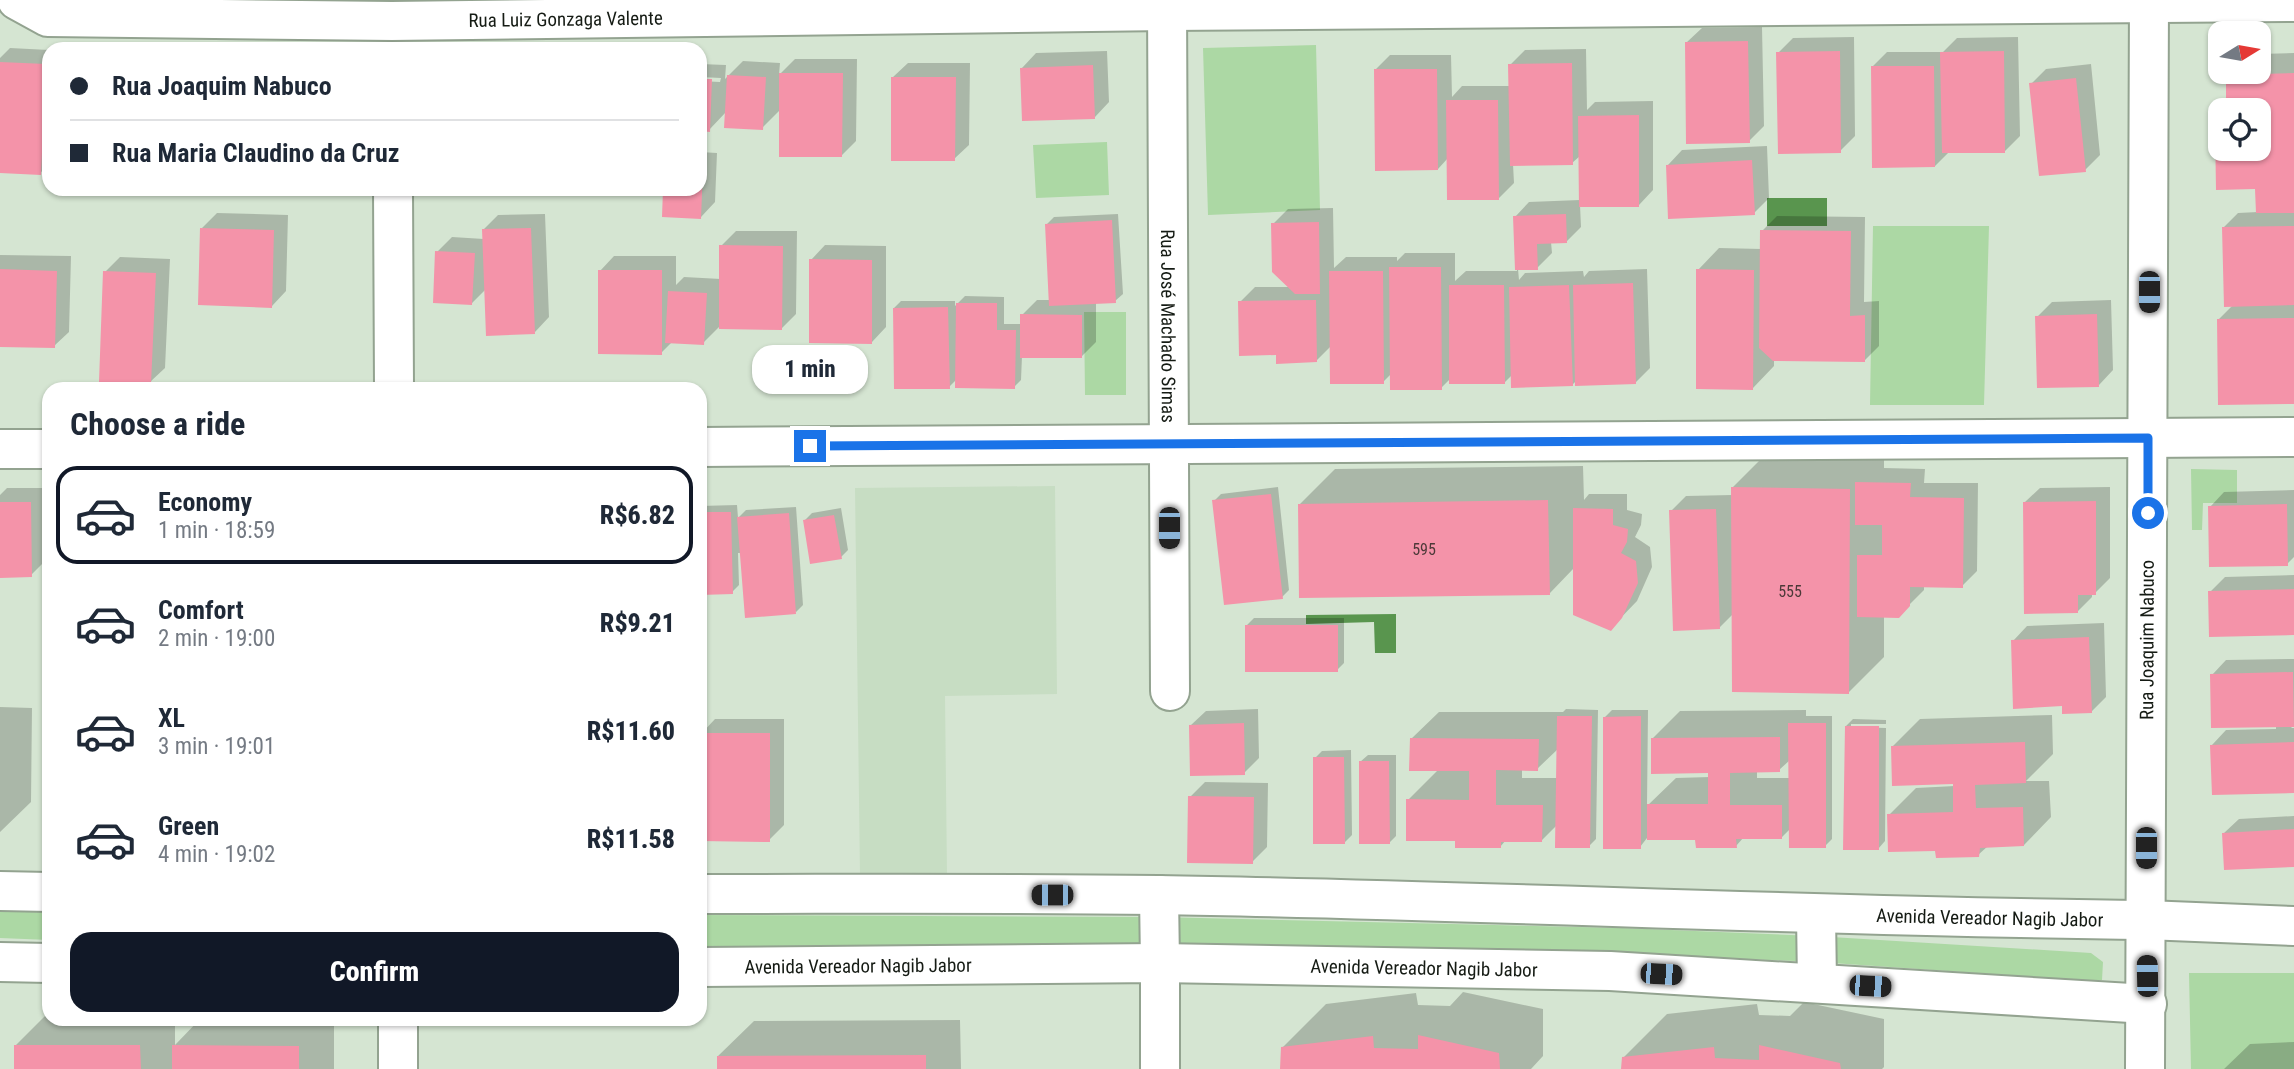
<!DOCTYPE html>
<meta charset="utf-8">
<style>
body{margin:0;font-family:"Roboto Condensed",sans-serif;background:#f2f2f3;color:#1f2937;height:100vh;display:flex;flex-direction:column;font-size:26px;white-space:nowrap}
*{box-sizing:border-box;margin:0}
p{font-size:23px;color:#747a83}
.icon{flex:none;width:38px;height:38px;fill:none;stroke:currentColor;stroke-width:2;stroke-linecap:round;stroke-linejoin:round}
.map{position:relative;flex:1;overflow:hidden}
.details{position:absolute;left:42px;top:382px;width:665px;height:644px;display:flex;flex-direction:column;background:#fff;border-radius:21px;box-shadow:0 2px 5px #0004}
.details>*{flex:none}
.banner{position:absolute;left:42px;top:42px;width:665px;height:154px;border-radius:21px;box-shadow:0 2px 5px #0004;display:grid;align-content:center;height:154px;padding:0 28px;background:#fff}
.needle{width:46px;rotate:79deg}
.tools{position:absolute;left:2208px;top:21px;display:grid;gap:14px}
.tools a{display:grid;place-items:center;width:63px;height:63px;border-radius:14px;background:#fff;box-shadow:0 2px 5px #0004;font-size:35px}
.end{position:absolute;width:32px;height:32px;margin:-16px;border:9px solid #1a73e8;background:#fff;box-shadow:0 0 0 4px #fff}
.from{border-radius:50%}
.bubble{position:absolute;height:49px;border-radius:21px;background:#fff;box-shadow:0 2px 5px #0004;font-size:23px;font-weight:800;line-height:49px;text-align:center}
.car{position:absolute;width:21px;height:42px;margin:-21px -10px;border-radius:9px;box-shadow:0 0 5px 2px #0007;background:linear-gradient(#222 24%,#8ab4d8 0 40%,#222 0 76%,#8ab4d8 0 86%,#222 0)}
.banner b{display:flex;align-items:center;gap:24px;height:66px;font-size:26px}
.banner b+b{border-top:2px solid #e0e1e3}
.banner i{width:18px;height:18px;background:#1f2937}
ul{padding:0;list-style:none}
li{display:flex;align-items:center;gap:21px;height:98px;margin:0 14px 10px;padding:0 14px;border:4px solid transparent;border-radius:21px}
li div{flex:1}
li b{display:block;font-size:26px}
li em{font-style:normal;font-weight:800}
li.selected{border-color:#111827}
li>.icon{width:63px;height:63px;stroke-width:1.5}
h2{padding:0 28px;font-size:32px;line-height:84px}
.action{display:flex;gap:14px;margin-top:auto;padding:14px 28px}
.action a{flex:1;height:80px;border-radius:21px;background:#111827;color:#fff;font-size:28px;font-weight:800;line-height:80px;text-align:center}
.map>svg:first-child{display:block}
.built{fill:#c7ddc3}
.green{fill:#acd8a4}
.water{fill:#59954e}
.shadow{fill:#0003;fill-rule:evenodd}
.building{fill:#f493a9}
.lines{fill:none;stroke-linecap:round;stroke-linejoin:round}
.minor-casing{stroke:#93a390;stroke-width:42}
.tertiary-casing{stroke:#93a390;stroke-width:42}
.secondary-casing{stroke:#93a390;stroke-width:42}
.minor{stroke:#fff;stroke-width:38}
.tertiary{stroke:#fff;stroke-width:38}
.secondary{stroke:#fff;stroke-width:38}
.route{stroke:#1a73e8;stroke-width:9}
.labels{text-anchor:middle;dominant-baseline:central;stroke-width:7;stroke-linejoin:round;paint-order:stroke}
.number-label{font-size:16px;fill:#4d3939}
.street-label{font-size:19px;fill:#151b14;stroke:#d5e5d2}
</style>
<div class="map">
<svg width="2294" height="1069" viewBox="0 0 2294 1069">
<rect width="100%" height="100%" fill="#d5e5d2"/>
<path class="built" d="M1055 486 1057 694 945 696 947 875 860 876 855 488Z"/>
<path class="green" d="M1316 45 1320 210 1208 215 1203 48Z
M1107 142 1109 195 1036 198 1033 145Z
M1873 226H1989L1984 405H1870Z
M1084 312H1126V395H1085Z
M2191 469 2237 470V503H2203L2202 530H2192Z
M0 911H49V940L0 938Z
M700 915 1158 917 1622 928 1815 936 2091 953 2103 962 2102 980 2091 981 1818 962 1626 954 700 951Z
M2189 973H2294V1069H2191Z"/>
<path class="water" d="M1767 198H1827V226H1767Z
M1396 614V653H1375L1374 622 1306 624V615Z"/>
<path class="shadow" d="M1762 27 1764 126 1749 141 1687 42 1702 28Z
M1854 37 1855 136 1840 151 1778 53 1793 38Z
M2018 37 2020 136 2005 151 1949 152 1935 166 1872 67 1887 52H1943L1957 38Z
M10 48 49 50V165L40 173 0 171V58Z
M1586 49 1587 110 1595 102 1653 101V190L1639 205H1580L1581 227 1566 242H1551L1552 253 1537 268 1518 269 1519 280 1525 273 1583 271 1584 277 1589 271 1647 269 1650 368 1635 383 1577 380 1572 385 1513 374 1504 383 1451 378 1441 388 1392 373 1383 382 1331 346 1316 361 1277 353 1240 302 1255 287H1290L1273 224 1288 209 1333 208 1334 268 1346 257H1397V261L1405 253H1455V281L1466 271H1517L1515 217 1529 202 1580 200V156L1572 163 1513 164 1514 183 1499 198 1448 158 1438 169 1375 70 1390 55H1451L1452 97 1462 86H1510V65L1525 50Z
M1107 51 1109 102 1095 117 1022 68 1036 53Z
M2294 53V402L2218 320 2233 305 2224 227 2238 213 2258 212 2257 187 2218 188 2216 127 2221 123V149H2259V110H2228L2227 75 2231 72H2259V54Z
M795 59H857L856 141 841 156 780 110 762 128 726 112 709 130 700 129V81L720 82 721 78 700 77V64L726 65 725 79 743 61 780 63 779 75Z
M908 63H970L969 145 954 159 893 77Z
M2091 64 2100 155 2085 170 2031 84 2046 69Z
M1767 146 1769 198 1754 213 1668 165 1682 150Z
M700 152 717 153 715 202 701 217 665 189H700Z
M217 213 288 215 286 291 272 306 202 228Z
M545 214 549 317 535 332 486 289 471 304 437 252 452 237 484 239 483 230 498 215Z
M1118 214 1123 294 1115 301 1096 302V342L1081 357 1022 356 1021 380 1014 387 957 379 949 387 894 308 901 301H955V306L965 296 1004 297V324H1022V315L1037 300H1051L1047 224 1054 217Z
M1777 216 1865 217 1864 302 1879 301V346L1864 361 1774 360V366L1753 388 1698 270 1719 248 1762 249V231Z
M736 231H797L796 314 782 328 719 327 703 343 672 342 661 353 600 271 614 256H676V285L684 277 721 279V246Z
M825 245 886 246V327L872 342 811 260Z
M0 255 71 256 69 332 54 346 0 345Z
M120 257 170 259 165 368 150 382 105 272Z
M2111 300 2113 370 2099 385 2037 317 2052 302Z
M1768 452 1884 455V468L1925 469 1924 483H1978L1977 571 1962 586H1924V590L1898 616H1884V657L1849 692 1733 614 1719 628 1671 511 1686 496 1732 495V488Z
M1583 466 1584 500 1589 494H1627V510L1642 514 1641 525 1635 537 1650 547 1652 567 1637 601 1611 628 1574 568 1550 593 1300 504 1335 469Z
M1278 487 1289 590 1282 597 1214 501 1221 494Z
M2110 487V578L2095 593H2092V597L2077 612 2025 502 2040 488Z
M7 488H45L46 560 31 575 0 576V495Z
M2294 490V557L2287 564 2210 507 2224 492Z
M737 505 738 518 746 510 796 507 803 605 796 612 741 553H738L739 585 732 592 700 593V506Z
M841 508 848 550 841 557 805 520 812 513Z
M2294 575V633L2210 592 2225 577Z
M1254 618H1344V663L1337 670 1247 625Z
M2104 623 2106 697 2091 712 2064 705 2013 641 2027 626Z
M2294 659V725L2291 728H2294V790L2212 745 2226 730 2276 729V725L2212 675 2226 660Z
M0 707 32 708 31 802 0 832Z
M1258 709 1259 758 1244 773 1191 725 1206 711Z
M1566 709 1598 710 1596 839 1589 846 1557 825 1542 840H1506L1500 847 1457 840 1408 800 1439 769 1411 739 1439 712H1563ZM1559 748 1558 778H1522V769H1537Z
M1612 710H1648L1647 806 1676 778 1710 777V772L1653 738 1680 711 1806 710V716H1832V839L1825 846 1791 828 1781 838 1744 837 1736 846 1697 838H1647L1640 847 1605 717ZM1790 760V778H1757V771L1779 770Z
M2052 715 2053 754 2026 781H2049L2051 817 2024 845 1988 846 1978 855 1937 849 1889 815 1916 788 1955 786 1954 782 1893 746 1920 719Z
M715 719H784V825L769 840 700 836 701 734Z
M1853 719 1886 720V724H1851V727L1886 728 1885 841 1878 849 1846 726Z
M1351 750 1352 835 1345 842 1315 758 1322 751Z
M1368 755H1396V836L1389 843 1360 762Z
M1205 782 1268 783 1267 847 1252 862 1190 797Z
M2294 816V865L2224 833 2239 819Z
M1463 992 1543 1009V1056L1531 1069H1281L1282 1048 1326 1004 1416 993 1418 1005 1450 1006Z
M1804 1002 1884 1019V1067L1882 1069H1623V1058L1667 1014 1757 1004 1759 1015 1790 1016Z
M49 1012V1018H175V1045L201 1018H334V1069H15V1046Z
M960 1020 961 1069H718V1056L754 1021Z
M2294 1042V1069H2224L2250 1044Z"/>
<path class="building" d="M1748 41 1750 143 1686 144 1685 42Z
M1840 51 1841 153 1778 154 1776 52Z
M2004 51 2005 153H1942L1940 52Z
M0 62 46 64 41 175 0 173Z
M1572 63 1573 165 1510 166 1508 64Z
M1093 65 1095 119 1022 121 1020 68Z
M1871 66H1934L1935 167 1872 168Z
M1374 69H1437L1438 170 1375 171Z
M779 73H843L842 157H779Z
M2294 73V213H2256L2255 189 2216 190 2215 127H2221V149H2259V110H2226V75Z
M727 75 766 77 763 130 724 128Z
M891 77H956L955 161H891Z
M2076 78 2086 172 2039 176 2029 83Z
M700 79H712L710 132 700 131Z
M1446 100H1498L1499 200H1447Z
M1639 115V207H1579L1578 116Z
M1752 160 1755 215 1668 219 1666 165Z
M700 167H703L701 219 662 217 663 189H700Z
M1566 214 1567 243 1537 244 1538 270H1515L1513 216Z
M1112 220 1116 303 1049 306 1045 224Z
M1319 222 1320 294H1295L1272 272 1271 223Z
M2294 226V305L2224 307 2222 227Z
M200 228 274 230 272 308 198 305Z
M531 228 535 334 486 336 482 229Z
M1760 230 1851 231 1850 316 1865 315V362L1773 361 1759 348Z
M719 245 783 246 782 330 719 329Z
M435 251 475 253 472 305 433 303Z
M809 259 872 260V344L809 343Z
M1389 267H1441L1442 390H1390Z
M0 269 57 271 55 348 0 347Z
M1696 269 1754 270 1753 390 1696 389Z
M598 270H662V355L598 354Z
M103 271 156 273 151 384 99 382Z
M1329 271H1383L1384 384H1330Z
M1633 283 1636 384 1575 386 1573 285Z
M1449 285H1504L1505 384H1449Z
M1569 285 1573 386 1511 388 1509 287Z
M668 291 707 293 704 345 665 343Z
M1316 300 1317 362 1276 364V355L1239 356 1238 301Z
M956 303H997V330H1016L1015 389 955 388Z
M948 307 950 389H894L893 308Z
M1020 314 1082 315V358H1020Z
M2097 314 2099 387 2037 388 2035 316Z
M2294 318V404L2218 405 2217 319Z
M1855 482 1911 483 1910 497 1964 498 1963 588 1910 587V606L1899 618 1857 617V555H1882V525H1855Z
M1731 487 1850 489 1849 694 1732 692Z
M1271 494 1283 599 1224 605 1212 500Z
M1548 500 1550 595 1299 598 1298 504Z
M2096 501V595H2078V613L2024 614 2023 502Z
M0 502H31L32 577 0 578Z
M2287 504 2288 566 2209 567 2208 506Z
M1573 508 1613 509V525L1628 529 1627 542 1621 553 1636 561 1638 583 1622 618 1611 631 1573 615Z
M1716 509 1720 629 1673 631 1669 510Z
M700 512H731L733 594 700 595Z
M789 513 796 614 745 618 737 517Z
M834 515 842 559 810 564 803 520Z
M2294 589V635L2209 637 2208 591Z
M1245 625H1338V672H1245Z
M2089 637 2092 713 2062 714V706L2013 709 2011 640Z
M2293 672 2294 727 2211 728 2210 674Z
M1557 716H1592L1590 848H1555Z
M1641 716V849H1603V717Z
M1244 723 1245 775 1190 776 1189 725Z
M1788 723H1826V848H1789Z
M1845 726H1879V850H1843Z
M700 733H770V842L700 841Z
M1780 737V772L1730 773V805H1782V839H1736L1737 848H1696L1695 840H1647V804H1708V773L1651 774V738Z
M1410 738 1539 739 1538 771 1496 770V805H1543L1542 842H1501V848H1455V841H1406V799L1469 800V771H1409Z
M2025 742 2026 783 1975 785 1976 808 2023 807 2024 846 1980 848 1979 857 1936 858 1935 851 1888 852 1887 814 1953 812V784L1892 786 1891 746Z
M2294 742V793L2212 795 2210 745Z
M1313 757H1344L1345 844H1313Z
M1359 761H1389L1390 844H1359Z
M1188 796 1254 797 1253 864 1187 863Z
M2294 829V867L2224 870 2222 833Z
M1418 1035 1499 1053 1500 1069H1280L1281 1047 1373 1036 1374 1048 1418 1049Z
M14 1045H140L141 1069H14Z
M172 1045 299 1046V1069H172Z
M1759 1045 1840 1063 1841 1069H1621L1622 1057 1714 1047 1715 1058 1759 1060Z
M926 1055V1069H717V1056Z"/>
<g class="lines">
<g class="minor-casing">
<g id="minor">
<path id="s1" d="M17 0 48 17 392 21 1167 11 2294 2"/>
<path id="s2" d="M1167 0 1170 691"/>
<path d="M393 189 394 388"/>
<path d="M700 447 2294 437"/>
<path d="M0 449H49"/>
<path d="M398 1018V1069"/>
<path d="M1160 1069V963"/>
</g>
</g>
<g class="tertiary-casing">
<path id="tertiary" d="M2146 920 2294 926"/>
</g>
<g class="secondary-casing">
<g id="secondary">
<path d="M0 891 49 892"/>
<path id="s3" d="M700 894C853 894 1005 893 1158 895 1487 900 1816 917 2146 920"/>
<path d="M1159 895 1160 963"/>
<path d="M1816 915 1817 983"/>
<path d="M0 962 49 963"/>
<path id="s4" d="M700 967 1160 963 1610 971 2147 1004"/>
<path id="s5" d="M2145 1069 2149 0"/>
</g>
</g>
<use href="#minor" class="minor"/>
<use href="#tertiary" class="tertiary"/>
<use href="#secondary" class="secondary"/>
</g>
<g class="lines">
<path class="route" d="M810 446 2148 438V513"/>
</g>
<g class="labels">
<g class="number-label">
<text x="1424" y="549">595</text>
<text x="1790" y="591">555</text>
</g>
<g class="street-label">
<text stroke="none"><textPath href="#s1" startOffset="553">Rua Luiz Gonzaga Valente</textPath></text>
<text stroke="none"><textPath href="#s2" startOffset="326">Rua José Machado Simas</textPath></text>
<text stroke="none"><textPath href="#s5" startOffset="429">Rua Joaquim Nabuco</textPath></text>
<text stroke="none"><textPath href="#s3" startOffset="1290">Avenida Vereador Nagib Jabor</textPath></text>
<text stroke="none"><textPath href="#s4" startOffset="158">Avenida Vereador Nagib Jabor</textPath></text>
<text stroke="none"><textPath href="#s4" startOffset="724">Avenida Vereador Nagib Jabor</textPath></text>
</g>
</g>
</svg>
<div class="tools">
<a><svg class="needle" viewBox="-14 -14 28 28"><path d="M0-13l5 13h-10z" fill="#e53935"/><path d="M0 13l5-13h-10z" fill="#747a83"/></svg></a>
<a><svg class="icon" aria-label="locate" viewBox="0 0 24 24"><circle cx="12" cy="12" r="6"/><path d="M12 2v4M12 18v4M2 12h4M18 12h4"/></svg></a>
</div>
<i class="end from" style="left:2148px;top:513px"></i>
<i class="end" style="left:810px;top:446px"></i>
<div class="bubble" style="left:752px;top:345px;width:116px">1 min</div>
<i class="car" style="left:2149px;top:292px;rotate:180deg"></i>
<i class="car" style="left:1169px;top:528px;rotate:180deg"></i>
<i class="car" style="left:2146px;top:848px;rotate:180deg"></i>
<i class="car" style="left:1052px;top:895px;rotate:270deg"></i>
<i class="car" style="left:1661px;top:974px;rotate:93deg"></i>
<i class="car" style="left:2147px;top:976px;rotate:359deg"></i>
<i class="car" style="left:1870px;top:986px;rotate:93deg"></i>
<div class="banner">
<b><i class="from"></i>Rua Joaquim Nabuco</b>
<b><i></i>Rua Maria Claudino da Cruz</b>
</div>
<section class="details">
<h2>Choose a ride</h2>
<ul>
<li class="selected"><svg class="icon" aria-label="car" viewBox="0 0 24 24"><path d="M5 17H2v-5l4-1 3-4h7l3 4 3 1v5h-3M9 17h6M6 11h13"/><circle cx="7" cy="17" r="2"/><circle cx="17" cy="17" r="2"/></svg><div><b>Economy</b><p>1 min · 18:59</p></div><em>R$6.82</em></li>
<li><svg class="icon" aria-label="car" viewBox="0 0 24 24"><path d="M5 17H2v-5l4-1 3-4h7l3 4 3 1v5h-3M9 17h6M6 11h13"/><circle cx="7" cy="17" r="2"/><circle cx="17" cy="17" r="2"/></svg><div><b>Comfort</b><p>2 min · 19:00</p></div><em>R$9.21</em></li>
<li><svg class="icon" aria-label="car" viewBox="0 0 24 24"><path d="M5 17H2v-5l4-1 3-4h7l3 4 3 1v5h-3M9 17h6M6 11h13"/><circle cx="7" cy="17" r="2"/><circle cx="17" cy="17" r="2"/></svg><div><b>XL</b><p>3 min · 19:01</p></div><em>R$11.60</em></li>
<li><svg class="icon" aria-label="car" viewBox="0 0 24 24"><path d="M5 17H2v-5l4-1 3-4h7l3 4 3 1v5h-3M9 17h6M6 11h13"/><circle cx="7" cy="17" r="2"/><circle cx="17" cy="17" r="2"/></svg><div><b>Green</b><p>4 min · 19:02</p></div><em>R$11.58</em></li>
</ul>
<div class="action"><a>Confirm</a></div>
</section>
</div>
